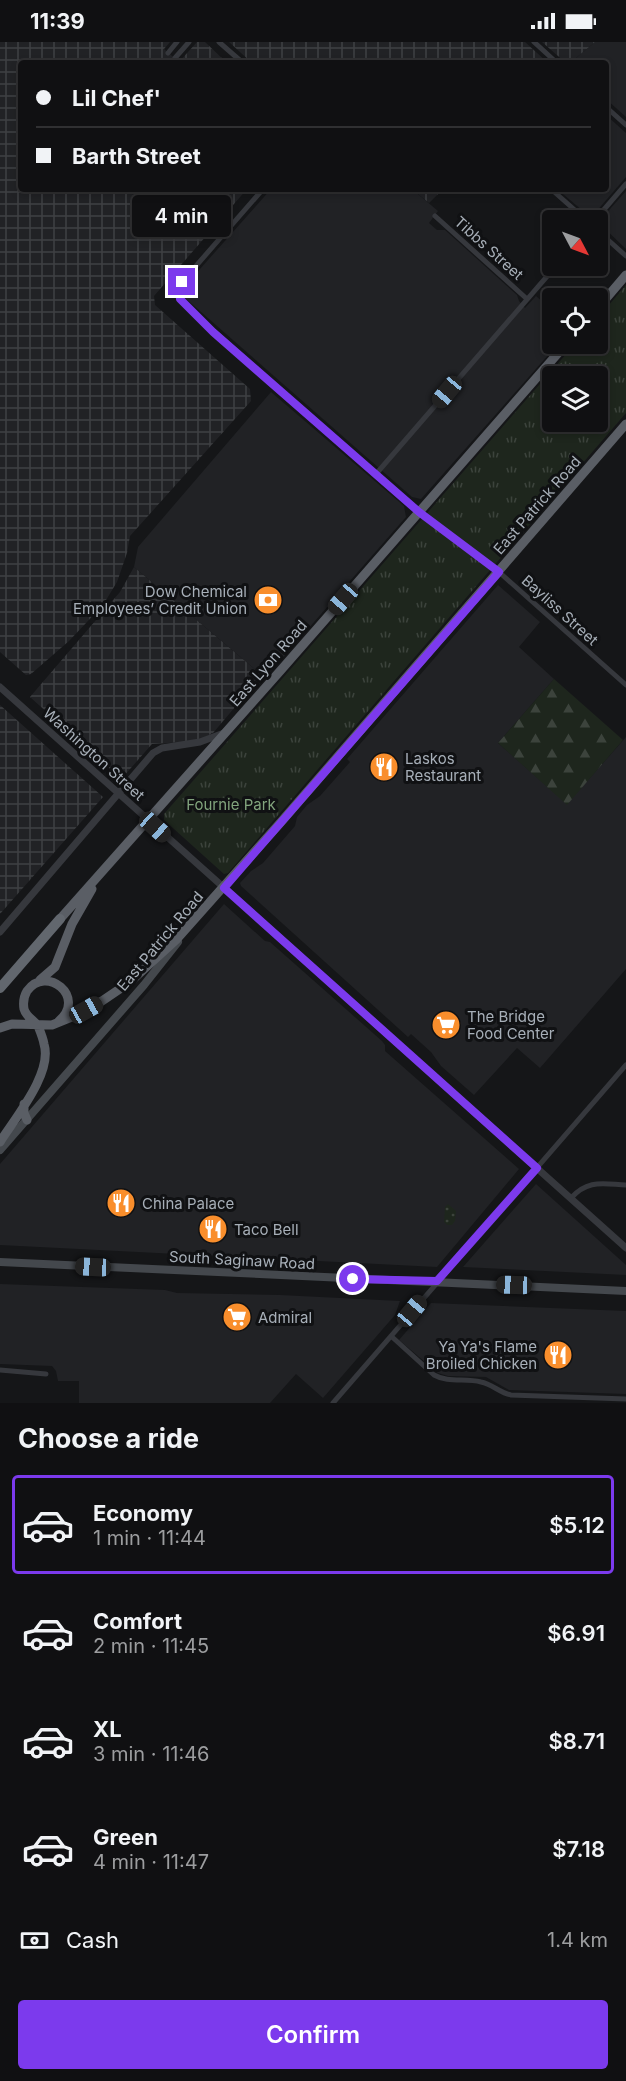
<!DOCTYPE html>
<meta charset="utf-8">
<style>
body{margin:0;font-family:Inter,sans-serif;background:#19191b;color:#f1f3f6;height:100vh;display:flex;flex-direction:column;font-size:22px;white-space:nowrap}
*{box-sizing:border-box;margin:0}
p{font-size:20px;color:#9c9d9f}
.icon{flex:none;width:33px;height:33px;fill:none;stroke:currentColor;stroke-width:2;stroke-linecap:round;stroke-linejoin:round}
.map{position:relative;height:1361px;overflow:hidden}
.side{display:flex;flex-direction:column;background:#101012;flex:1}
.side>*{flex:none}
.guide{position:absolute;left:18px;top:18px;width:591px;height:132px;border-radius:6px;box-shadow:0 3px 9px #0003,0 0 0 2px #303032;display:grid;align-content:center;height:132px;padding:0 18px;background:#101012}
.needle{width:39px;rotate:131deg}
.buttons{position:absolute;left:542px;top:168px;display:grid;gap:12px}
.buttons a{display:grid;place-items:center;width:66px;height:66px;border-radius:6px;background:#101012;box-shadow:0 3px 9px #0003,0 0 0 2px #303032;font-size:30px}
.end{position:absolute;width:27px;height:27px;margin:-14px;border:8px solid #7c3aed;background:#fff;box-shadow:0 0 0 3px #fff}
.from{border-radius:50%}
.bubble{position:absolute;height:42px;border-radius:6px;background:#101012;box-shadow:0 3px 9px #0003,0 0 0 2px #303032;font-size:20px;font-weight:600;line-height:42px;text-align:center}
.car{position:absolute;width:18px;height:36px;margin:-18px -9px;border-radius:8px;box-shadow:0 0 4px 2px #0007;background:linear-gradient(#222 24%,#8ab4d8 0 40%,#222 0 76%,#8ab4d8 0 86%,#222 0)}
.guide b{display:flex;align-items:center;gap:21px;height:57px;font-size:22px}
.guide b+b{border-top:2px solid #303032}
.guide i{width:15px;height:15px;background:#f1f3f6}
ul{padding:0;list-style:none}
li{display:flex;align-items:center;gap:18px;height:99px;margin:0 12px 9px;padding:0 6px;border:3px solid transparent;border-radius:6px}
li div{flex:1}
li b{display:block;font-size:22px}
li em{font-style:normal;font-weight:600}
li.selected{border-color:#7c3aed}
li>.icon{width:54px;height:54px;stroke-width:1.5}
h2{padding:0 18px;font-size:27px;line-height:72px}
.pay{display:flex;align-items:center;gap:15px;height:66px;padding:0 18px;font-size:22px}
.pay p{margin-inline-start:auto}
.cta{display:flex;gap:12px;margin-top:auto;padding:12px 18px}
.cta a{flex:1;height:69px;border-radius:6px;background:#7c3aed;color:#fff;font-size:24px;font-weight:600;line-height:69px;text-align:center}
.status{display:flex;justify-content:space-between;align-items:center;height:42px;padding:0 30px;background:#101012;direction:ltr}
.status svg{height:16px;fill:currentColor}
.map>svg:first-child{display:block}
.built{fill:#212225}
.industrial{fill:url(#industrial-grid)}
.grass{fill:url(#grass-dots)}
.forest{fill:url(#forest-firs)}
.park{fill:url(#park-tufts);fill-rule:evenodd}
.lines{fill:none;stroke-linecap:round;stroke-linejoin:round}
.minor{stroke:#36383d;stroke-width:5}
.tertiary{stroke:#36383d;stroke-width:7}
.secondary{stroke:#44484d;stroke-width:8}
.trunk{stroke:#5a5e65;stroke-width:9}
.motorway{stroke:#62676e;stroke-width:10}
.route{stroke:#7c3aed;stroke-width:8}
.labels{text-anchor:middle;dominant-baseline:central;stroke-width:6;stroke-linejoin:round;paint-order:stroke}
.street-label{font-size:15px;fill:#a7afb8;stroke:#101113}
.poi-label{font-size:15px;fill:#a7afb8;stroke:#101113;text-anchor:start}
.park-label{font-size:15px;fill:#82a47d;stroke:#101113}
</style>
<div class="status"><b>11:39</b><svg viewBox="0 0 49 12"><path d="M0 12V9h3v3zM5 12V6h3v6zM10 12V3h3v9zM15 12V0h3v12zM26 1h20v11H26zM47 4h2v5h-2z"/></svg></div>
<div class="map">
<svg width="626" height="1361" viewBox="0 0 626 1361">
<defs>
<pattern id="industrial-grid" width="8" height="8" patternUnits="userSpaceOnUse" patternTransform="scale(1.5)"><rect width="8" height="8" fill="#212225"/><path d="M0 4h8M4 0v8" fill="none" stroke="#3e4043"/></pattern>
<pattern id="grass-dots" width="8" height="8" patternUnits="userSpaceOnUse" patternTransform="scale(1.5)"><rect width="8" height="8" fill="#1e261d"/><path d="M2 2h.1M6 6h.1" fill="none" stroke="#3c433c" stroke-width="1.8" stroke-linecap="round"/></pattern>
<pattern id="forest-firs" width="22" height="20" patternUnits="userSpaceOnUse" patternTransform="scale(1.5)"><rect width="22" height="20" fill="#1e261d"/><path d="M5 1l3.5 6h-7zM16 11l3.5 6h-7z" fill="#3c433c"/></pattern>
<pattern id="park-tufts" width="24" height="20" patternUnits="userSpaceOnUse" patternTransform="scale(1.5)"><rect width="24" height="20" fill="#1e261d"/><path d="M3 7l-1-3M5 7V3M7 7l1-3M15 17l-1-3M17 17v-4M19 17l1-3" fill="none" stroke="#3c433c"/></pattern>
</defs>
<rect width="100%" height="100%" fill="#151618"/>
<path class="built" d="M595 0H626V75L606 57V21H570Z
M606 73 626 91V135L595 171 589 174 557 147H606Z
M271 147H412L438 169 429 181 437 188H445L517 253 519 259 525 266 536 254 552 268V302H558L421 457 412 455 184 255 183 250 184 245Z
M626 149V207L600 182 602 176Z
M271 350 404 464 406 475 265 636 134 525 138 505Z
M498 543 540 580 519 605 554 637 498 701 567 762 626 695V927L540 1026 517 1006 474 1053 441 1024 431 1010 411 992 408 995 241 844 240 841 251 829 263 821 295 784 297 775 307 763 320 754 350 720 347 717Z
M224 862 265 899 270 900 382 999 385 1003V1009L519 1127 437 1225 0 1203V1122Z
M536 1142 626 1223V1233L463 1225Z
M0 1242 165 1248 177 1251 280 1253 400 1259 395 1273 323 1356 296 1332 270 1361H79V1339H58L56 1329 52 1324 0 1322Z
M431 1261 626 1269V1352L509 1348 486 1335 448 1334 438 1331 399 1298Z"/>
<path class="industrial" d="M0 0H170L164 7 179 20 197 0H205L227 21H21V147H247L154 254 155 263 250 347 251 359 130 494 127 511 117 540 103 563 69 599 31 632 26 633 0 610Z
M229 0H525L548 21H252Z
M542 0H595L570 21H566Z
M412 147H443L429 161Z
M134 525 265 636 235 665 213 691 197 699 152 702 123 735H119L30 655 120 550Z
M0 663 103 755 0 872Z"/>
<path class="grass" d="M448 1162 456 1169 455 1179 452 1183H447L444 1180 445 1165Z"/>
<path class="forest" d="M554 637 623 698 567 763 498 701Z"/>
<path class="park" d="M626 243V371L228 831 224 832 164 778V772L575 302H597V277ZM552 334H597V380H552Z"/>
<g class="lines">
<path class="minor" d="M219 0 243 21
M534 0 557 21
M168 11 177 0
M175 16 189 0
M606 65 626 83
M263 147 182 240 178 251 183 261 285 353 419 470 499 530 626 643
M551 147 586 178
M435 174 527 257
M595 178 626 142
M597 188 626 214
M376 432 556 224
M571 1156C588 1137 603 1142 626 1143
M391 1294 434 1333C448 1341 465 1336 481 1340 492 1342 500 1351 511 1353L626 1357
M0 1328 46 1332
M333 1361 626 1023"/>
<path class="tertiary" d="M0 645 626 1206
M0 890 153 711 162 706 200 700 224 691"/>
<path class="secondary" d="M0 1108 144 943 178 900
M0 1220 626 1249"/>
<path class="trunk" d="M597 267 626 233
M60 877 281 628 566 302
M40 938 55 925 72 882 92 847
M0 986 12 982 52 983 79 972 102 959 130 940 176 898 281 780 626 382
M24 1062V1071L27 1078
M0 1100C15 1076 53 1031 44 1002 43 996 40 989 38 984 34 978 26 975 24 967 23 961 24 954 27 949 46 922 87 955 59 979"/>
<path class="motorway" d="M0 946 60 877"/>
</g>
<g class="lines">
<path class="route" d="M182 240 179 248 180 257 213 290 419 470 499 530 224 846 537 1126 437 1239 353 1237"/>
</g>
<defs>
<g id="bank-disc" transform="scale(1.5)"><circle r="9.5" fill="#f98e2c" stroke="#101113"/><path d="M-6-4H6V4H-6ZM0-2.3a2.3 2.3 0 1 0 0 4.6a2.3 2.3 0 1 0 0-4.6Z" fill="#fff"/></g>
<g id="restaurant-disc" transform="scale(1.5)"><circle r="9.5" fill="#f98e2c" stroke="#101113"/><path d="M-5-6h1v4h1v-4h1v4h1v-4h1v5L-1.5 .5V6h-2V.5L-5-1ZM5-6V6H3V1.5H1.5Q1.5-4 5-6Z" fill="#fff"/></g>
<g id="supermarket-disc" transform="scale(1.5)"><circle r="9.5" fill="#f98e2c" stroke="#101113"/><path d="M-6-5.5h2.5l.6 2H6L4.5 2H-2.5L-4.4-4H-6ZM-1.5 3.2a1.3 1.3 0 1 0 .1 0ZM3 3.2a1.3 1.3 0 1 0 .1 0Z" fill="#fff"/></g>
</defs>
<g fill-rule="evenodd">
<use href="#bank-disc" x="268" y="558"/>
<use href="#restaurant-disc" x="384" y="725"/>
<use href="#supermarket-disc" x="446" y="983"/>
<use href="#restaurant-disc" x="121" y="1161"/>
<use href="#restaurant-disc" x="213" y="1187"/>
<use href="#supermarket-disc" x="237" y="1275"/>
<use href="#restaurant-disc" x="558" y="1313"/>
</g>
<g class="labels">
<g class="street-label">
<text transform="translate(489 206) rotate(42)">Tibbs Street</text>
<text transform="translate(537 463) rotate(-49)">East Patrick Road</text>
<text transform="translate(560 568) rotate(42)">Bayliss Street</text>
<text transform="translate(268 621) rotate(-49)">East Lyon Road</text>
<text transform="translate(94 712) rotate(42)">Washington Street</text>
<text transform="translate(160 899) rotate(-50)">East Patrick Road</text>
<text transform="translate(242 1218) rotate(3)">South Saginaw Road</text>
</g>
<g class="poi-label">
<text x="247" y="549" text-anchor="end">Dow Chemical<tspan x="247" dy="17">Employees’ Credit Union</tspan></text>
<text x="405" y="716">Laskos<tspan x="405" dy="17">Restaurant</tspan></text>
<text x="467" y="974">The Bridge<tspan x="467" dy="17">Food Center</tspan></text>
<text x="142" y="1161">China Palace</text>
<text x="234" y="1187">Taco Bell</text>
<text x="258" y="1275">Admiral</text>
<text x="537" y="1304" text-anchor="end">Ya Ya's Flame<tspan x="537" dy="17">Broiled Chicken</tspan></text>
</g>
<g class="park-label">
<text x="231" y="762">Fournie Park</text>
</g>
</g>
</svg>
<div class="buttons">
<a><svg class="needle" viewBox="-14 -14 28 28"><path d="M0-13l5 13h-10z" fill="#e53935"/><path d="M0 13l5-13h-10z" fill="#9c9d9f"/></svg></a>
<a><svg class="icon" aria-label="locate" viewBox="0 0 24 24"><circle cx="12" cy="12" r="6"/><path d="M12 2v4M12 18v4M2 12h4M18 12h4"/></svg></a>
<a><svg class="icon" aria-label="layers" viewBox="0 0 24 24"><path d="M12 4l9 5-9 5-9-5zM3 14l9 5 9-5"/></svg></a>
</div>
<i class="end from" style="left:353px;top:1237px"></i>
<i class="end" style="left:182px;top:240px"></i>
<div class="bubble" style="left:132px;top:153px;width:99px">4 min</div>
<i class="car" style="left:447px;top:350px;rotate:220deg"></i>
<i class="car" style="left:343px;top:557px;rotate:221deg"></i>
<i class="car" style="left:155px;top:785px;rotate:132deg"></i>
<i class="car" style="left:86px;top:968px;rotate:61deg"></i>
<i class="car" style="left:93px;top:1225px;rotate:273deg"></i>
<i class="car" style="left:514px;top:1243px;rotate:272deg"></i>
<i class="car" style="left:412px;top:1269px;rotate:40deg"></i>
<div class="guide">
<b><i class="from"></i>Lil Chef'</b>
<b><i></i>Barth Street</b>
</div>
</div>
<section class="side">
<h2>Choose a ride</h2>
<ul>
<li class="selected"><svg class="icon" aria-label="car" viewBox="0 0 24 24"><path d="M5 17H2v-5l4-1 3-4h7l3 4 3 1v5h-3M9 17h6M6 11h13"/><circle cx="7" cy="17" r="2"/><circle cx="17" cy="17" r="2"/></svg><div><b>Economy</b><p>1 min · 11:44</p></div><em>$5.12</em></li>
<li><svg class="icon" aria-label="car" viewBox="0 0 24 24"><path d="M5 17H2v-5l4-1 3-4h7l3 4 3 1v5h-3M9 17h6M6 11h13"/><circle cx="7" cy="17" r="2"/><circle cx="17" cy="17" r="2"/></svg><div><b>Comfort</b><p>2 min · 11:45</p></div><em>$6.91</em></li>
<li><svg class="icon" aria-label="car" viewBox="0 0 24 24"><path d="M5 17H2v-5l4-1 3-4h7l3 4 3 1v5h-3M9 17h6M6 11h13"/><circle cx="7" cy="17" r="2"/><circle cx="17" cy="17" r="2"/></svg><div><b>XL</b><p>3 min · 11:46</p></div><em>$8.71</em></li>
<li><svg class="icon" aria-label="car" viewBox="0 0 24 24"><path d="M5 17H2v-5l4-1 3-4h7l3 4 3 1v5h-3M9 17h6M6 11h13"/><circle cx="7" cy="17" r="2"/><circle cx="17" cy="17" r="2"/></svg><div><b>Green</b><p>4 min · 11:47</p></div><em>$7.18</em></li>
</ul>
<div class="pay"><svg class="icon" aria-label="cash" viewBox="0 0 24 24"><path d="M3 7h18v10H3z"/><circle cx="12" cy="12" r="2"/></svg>Cash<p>1.4 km</p></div>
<div class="cta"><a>Confirm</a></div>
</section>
